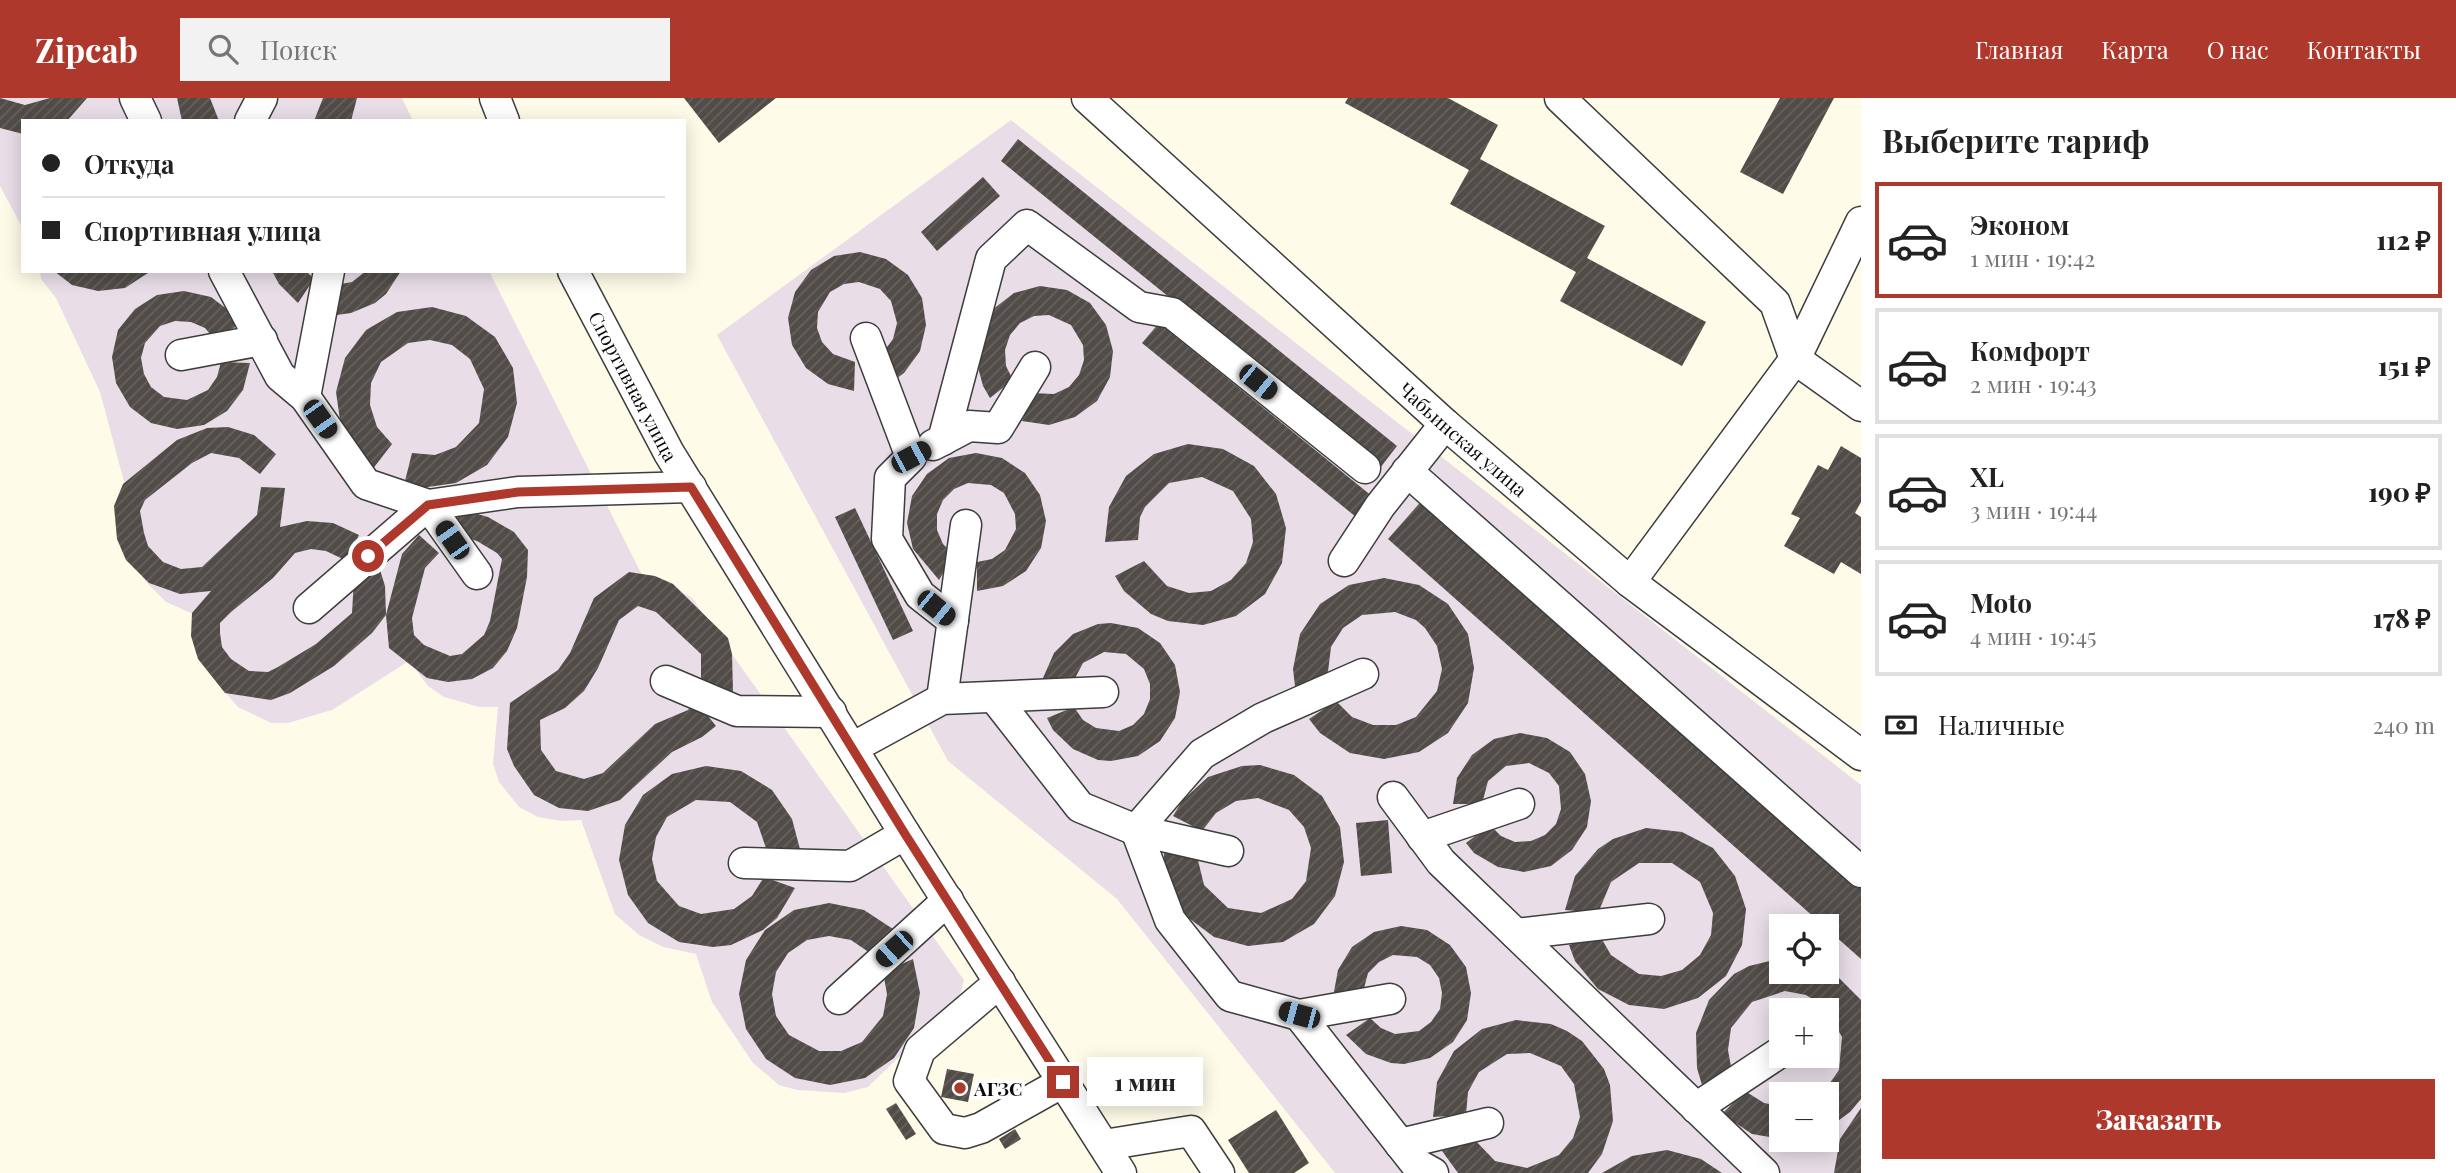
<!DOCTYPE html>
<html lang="ru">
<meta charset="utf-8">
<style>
body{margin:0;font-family:"Playfair Display",serif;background:#f2f2f2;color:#222;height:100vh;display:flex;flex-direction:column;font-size:26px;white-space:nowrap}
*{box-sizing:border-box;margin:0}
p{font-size:23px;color:#767676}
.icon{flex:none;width:38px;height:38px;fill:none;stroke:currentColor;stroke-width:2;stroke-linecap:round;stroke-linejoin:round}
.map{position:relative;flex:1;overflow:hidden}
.side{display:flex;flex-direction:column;background:#fff;width:595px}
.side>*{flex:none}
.top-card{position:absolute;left:21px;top:21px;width:665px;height:154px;border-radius:0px;box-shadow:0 4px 18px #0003;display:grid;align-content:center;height:154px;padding:0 21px;background:#fff}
.tools{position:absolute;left:1769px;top:816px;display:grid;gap:14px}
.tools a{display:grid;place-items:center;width:70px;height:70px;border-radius:0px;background:#fff;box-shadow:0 4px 18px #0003;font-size:35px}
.end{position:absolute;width:32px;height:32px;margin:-16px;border:9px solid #af382d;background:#fff;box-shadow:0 0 0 4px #fff}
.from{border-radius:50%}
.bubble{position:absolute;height:49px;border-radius:0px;background:#fff;box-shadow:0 4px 18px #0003;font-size:23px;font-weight:800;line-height:49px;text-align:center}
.car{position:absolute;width:21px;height:42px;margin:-21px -10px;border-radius:9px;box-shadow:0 0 5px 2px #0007;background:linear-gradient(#222 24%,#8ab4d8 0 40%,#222 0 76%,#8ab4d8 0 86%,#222 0)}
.top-card b{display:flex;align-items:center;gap:24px;height:66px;font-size:26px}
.top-card b+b{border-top:2px solid #e0e0e0}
.top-card i{width:18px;height:18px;background:#222}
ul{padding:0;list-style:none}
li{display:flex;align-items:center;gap:21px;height:116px;margin:0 14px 10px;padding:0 7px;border:4px solid #e0e0e0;border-radius:0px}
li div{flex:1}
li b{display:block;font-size:26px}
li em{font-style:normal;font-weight:800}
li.active{border-color:#af382d}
li>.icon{width:63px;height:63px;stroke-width:1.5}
h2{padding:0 21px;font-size:32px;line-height:84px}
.pay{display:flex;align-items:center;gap:18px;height:77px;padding:0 21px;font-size:26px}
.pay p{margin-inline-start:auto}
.cta{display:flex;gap:14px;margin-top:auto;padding:14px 21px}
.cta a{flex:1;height:80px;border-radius:0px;background:#af382d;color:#fff;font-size:28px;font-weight:800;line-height:80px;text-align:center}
header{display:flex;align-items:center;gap:42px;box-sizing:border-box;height:98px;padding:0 35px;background:#af382d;color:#fff}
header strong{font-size:33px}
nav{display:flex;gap:38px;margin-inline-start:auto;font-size:24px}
.search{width:490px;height:63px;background:#f2f2f2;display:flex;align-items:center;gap:18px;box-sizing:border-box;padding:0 24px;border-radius:0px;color:#767676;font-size:26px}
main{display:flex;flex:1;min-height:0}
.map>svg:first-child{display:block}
.industrial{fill:#e9dee8;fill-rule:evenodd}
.building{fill:url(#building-hatch)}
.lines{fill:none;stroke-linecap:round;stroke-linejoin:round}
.minor-casing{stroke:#3d3d3d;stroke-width:33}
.minor{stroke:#fff;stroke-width:30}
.route{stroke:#af382d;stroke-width:9}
.poi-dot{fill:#af382d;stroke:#fff;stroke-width:2.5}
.labels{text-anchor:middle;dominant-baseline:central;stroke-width:7;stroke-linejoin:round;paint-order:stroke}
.street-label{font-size:19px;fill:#0a0a0a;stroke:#fff}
.poi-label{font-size:19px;font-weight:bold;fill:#0a0a0a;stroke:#fff;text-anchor:start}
</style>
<header>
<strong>Zipcab</strong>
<div class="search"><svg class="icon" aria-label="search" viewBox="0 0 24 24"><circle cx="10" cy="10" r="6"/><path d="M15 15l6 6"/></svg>Поиск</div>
<nav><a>Главная</a><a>Карта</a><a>О нас</a><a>Контакты</a></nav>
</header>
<main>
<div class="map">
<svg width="1861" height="1075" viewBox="0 0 1861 1075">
<defs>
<pattern id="building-hatch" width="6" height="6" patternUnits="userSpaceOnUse" patternTransform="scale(1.75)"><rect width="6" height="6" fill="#514c47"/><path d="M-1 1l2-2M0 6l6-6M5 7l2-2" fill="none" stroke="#65615d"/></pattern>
</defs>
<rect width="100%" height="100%" fill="#fefce8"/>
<path class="industrial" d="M0 0H402L413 23H23V131L0 88Z
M1011 22 1861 687V1075H1335L1117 801 948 663 717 237ZM1782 828H1827V873H1782ZM1782 912H1827V957H1782ZM1782 996H1827V1041H1782Z
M40 173H489L642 477 658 480 692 500 964 882 958 906 917 932 901 957 868 989 844 995 797 992 779 987 753 965 712 904 696 856 663 849 639 837 615 816 581 722 561 723 538 719 519 709 499 684 493 666 498 609H479L444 599 428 588 409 563 332 612 288 625H271L238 609 224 593 193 516 166 504 144 482 137 466 134 421 100 294 56 200 41 181Z"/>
<path class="building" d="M0 0 25 7 50 0H87L67 23H23V36L0 30Z
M177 0H210L219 23H182Z
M323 0H357L351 23H314Z
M684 0H776L719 45Z
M1348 0H1448L1498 27 1480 61 1605 128 1587 160 1706 224 1682 268 1560 203 1576 174 1450 106 1469 72 1345 5Z
M1780 0H1834L1783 96 1740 74Z
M1018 41 1397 348 1380 370 1001 63Z
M983 79 1000 98 937 153 921 134Z
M860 154 886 161 908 177 922 200 926 227 920 253 904 275 893 283 884 253 893 241 897 225 891 203 880 191 859 184 844 186 830 194 818 214 817 230 822 244 833 256 855 264 854 293 828 286 806 270 792 247 788 220 795 194 811 172 834 158Z
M54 173H151L125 190 98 193 72 187Z
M272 173H306L314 181 298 205 279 186Z
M366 173H401L386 196 375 205 351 215 337 217 336 187 352 184Z
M1040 188 1067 192 1090 205 1106 227 1113 253 1110 279 1097 303 1075 319 1049 327 1022 323 1032 295 1054 296 1069 289 1079 277 1084 262 1083 247 1071 227 1049 217 1034 218 1020 225 1010 237 1005 252 1006 268 1013 282 990 300 983 288 976 262 992 212 1014 195Z
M184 193 211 199 232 215 240 226 215 242 205 230 191 224 175 223 160 228 145 245 141 260 144 276 151 289 164 299 187 302 208 292 217 279 221 264 250 265 243 292 227 313 204 327 177 331 151 325 130 309 116 285 112 259 118 232 135 211 157 197Z
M432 209 466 218 495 239 513 270 517 305 508 339 487 367 456 385 421 390 404 387 412 355 435 357 456 349 479 325 484 291 470 261 452 247 430 242 408 245 381 264 371 285 370 307 377 329 392 346 372 372 341 329 336 294 345 260 366 232 397 214Z
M1159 225 1373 399 1356 419 1142 245Z
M228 329 254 337 276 356 260 376 239 360 211 355 192 365 145 402 140 413 144 435 148 448 163 464 181 471 202 469 257 417 261 389 285 390 280 429 307 423 333 425 359 437 347 463 326 453 311 451 295 455 273 480 231 514 220 525V535L222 549 231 561 249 573 268 574 278 569 316 546 352 515 354 480 380 472 385 488 386 517 372 535 334 568 290 595 271 602 225 595 198 561 191 538 192 515 211 493 180 496 149 485 126 462 117 441 114 408 123 386 177 342 207 330Z
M1188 346 1223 351 1254 368 1276 396 1286 430 1282 465 1265 496 1236 518 1203 527 1168 523 1151 516 1124 493 1115 478 1144 463 1167 488 1189 495 1211 493 1231 482 1246 465 1253 444 1251 421 1233 393 1202 379 1169 385 1145 409 1140 419 1138 442 1105 444 1109 409 1126 378 1154 356Z
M1841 348 1861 360V404L1855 415 1861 419V476L1841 464 1834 476 1784 448 1800 420 1791 416 1818 367 1828 372Z
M976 355 1002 360 1025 375 1040 397 1046 423 1041 450 1026 473 1003 488 977 493V464L992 461 1005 452 1016 431 1015 416 1004 395 991 387 968 385 954 391 943 402 937 416V432L943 446 954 457 939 482 913 451 907 425 912 398 927 376 949 360Z
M1425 399 1861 786V861L1388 441Z
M855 410 913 533 893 542 835 419Z
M460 411 488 419 514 434 528 452 527 479 517 530 507 553 493 570 472 581 448 584 427 580 389 550 386 517 402 456 419 437 439 455 425 470 412 520 414 537 424 547 450 558 462 556 484 537 490 523 502 461 497 455 477 443 453 436Z
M629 474 655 478 673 486 728 540 732 556 733 593H701V556L656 514 638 508 619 522 598 570 584 593 565 610 540 622 541 652 556 673 584 681 603 675 655 626 688 612 696 603 716 628 702 639 672 654 620 702 588 713 559 710 534 697 514 668 507 651 510 605 558 572 570 555 594 500Z
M1384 480 1419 487 1448 506 1468 536 1474 570 1468 605 1448 635 1419 654 1384 661 1350 655 1320 635 1309 621 1336 603 1352 619 1373 627H1396L1416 619 1437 593 1442 571 1437 548 1425 530 1416 522 1395 514 1362 517 1343 530 1331 549 1327 582 1295 588 1293 571 1300 536 1320 506 1349 487Z
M1111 525 1138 530 1160 545 1175 567 1180 594 1175 620 1160 643 1138 658 1111 663 1098 662 1073 651 1053 632 1047 620 1074 609 1083 622 1096 630 1119 633 1133 627 1144 616 1150 601V586L1144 571 1126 556 1104 554 1083 565 1072 586 1043 580 1054 555 1073 536 1098 526Z
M1520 635 1547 640 1570 654 1585 676 1591 703 1587 729 1572 752 1551 768 1524 774 1498 769 1474 755 1466 745 1490 727 1501 738 1515 744 1531 743 1545 737 1556 726 1561 711 1559 688 1549 675 1529 665 1506 668 1488 683 1482 706H1453L1457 680 1472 657 1494 641Z
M1260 667 1294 677 1322 698 1340 729 1344 764 1335 798 1314 826 1283 844 1248 848 1214 839 1186 818 1176 803 1164 770V752L1196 754 1204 787 1228 810 1261 815 1292 801 1306 783 1311 750 1304 729 1289 712 1258 700 1236 703 1216 715 1202 733 1173 718 1182 703 1208 679 1242 668Z
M706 668 741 673 772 692 792 721 801 755 768 756 757 724 730 704 696 702 667 719 656 739 652 761 657 783 679 808 701 816 734 811 752 798 764 779 795 790 777 820 763 832 731 847 713 849 679 844 648 825 628 797 619 762 625 727 643 697 672 676Z
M1388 722 1392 775 1361 778 1356 725Z
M1646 730 1682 734 1713 750 1735 778 1746 811 1742 847 1726 878 1698 900 1664 911 1629 907 1598 891 1575 863 1569 847 1600 838 1611 857 1639 876 1661 878 1682 872 1700 857 1711 837 1713 815 1700 784 1672 765H1639L1611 784 1598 815 1565 812 1575 778 1598 751 1613 741Z
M829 805 864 812 893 831 870 855 851 842 829 838 807 842 788 855 776 874 772 896 776 918 789 937 819 953H841L862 944 883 918 887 896 883 874 913 861 920 895 914 930 894 960 865 980 830 987 795 980 766 961 746 931 739 896 746 862 765 832 794 812Z
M1401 828 1427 832 1450 847 1466 869 1471 895 1467 922 1453 944 1430 960 1404 966 1391 965 1366 956 1346 937 1370 920 1381 930 1395 936 1419 933 1431 924 1440 911 1442 895 1439 880 1430 867 1417 859 1393 857 1379 864 1368 875 1362 898 1333 899 1338 872 1352 849 1374 834Z
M1782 860V873L1827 871 1834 875 1861 902V1001L1850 1014 1827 1031V996H1822L1839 972 1842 939 1825 909 1806 897 1785 893 1752 904 1731 930 1728 952 1732 974 1702 987 1697 970 1696 935 1709 902 1734 876 1749 868Z
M1516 922 1551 926 1567 933 1582 943 1604 971 1610 987 1613 1023 1602 1056 1588 1075H1458L1442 1053 1472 1039 1495 1063 1527 1070 1559 1057 1573 1040 1580 1019 1574 986 1561 968 1530 955 1507 956 1479 974 1468 994 1466 1017 1433 1019 1437 984 1454 953 1482 931Z
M947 971 974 976 968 1004 941 999Z
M1745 993 1764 1005 1782 1008V1041L1752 1036 1722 1016Z
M896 1005 916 1036 906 1042 886 1011Z
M1861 1010V1075H1834L1840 1041Z
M1276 1012 1309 1065 1294 1075H1249L1228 1042Z
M1015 1031 1021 1041 1005 1051 999 1041Z
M1667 1052 1701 1061 1722 1075H1602L1632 1058Z"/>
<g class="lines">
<g class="minor-casing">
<g id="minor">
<path d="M135 0 146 23"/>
<path d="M495 0 504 23"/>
<path id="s1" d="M1087 0 1445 326 1630 484 1861 657"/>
<path d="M1560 0 1775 205 1795 261 1861 308"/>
<path d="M250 23 262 0"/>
<path d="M224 173 280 278 305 299 366 386 428 407 518 394 691 389"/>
<path id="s2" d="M573 173 669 355 905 736 1121 1075"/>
<path d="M866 240 911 359 890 380 887 441 920 497 953 523"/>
<path d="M181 257 262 242"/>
<path d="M305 299 329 173"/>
<path d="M943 342 991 161 1027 127 1139 209 1172 215 1365 370"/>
<path d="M933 347 969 328 998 330 1035 269"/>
<path d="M1407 373 1861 774"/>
<path d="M1344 463 1380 408 1445 326"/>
<path d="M1630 484 1795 261 1861 124"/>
<path d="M309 510 428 407 477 476"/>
<path d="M1363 576 1263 620 1202 656 1136 732 1170 822 1230 898 1299 917 1390 901"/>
<path d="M666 583 737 613 831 614"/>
<path d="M994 599 1080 709 1136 732 1228 753"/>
<path d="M942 601 966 427"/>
<path d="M854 649 942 601 1103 594"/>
<path d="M1393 699 1441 764 1764 1075"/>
<path d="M1422 739 1519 706"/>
<path d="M744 765 850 768 905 736"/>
<path d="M1516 836 1649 821"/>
<path d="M1000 884 920 952 909 983 944 1031 965 1035 981 1030 1063 984"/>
<path d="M839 901 948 802"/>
<path d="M1299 917 1415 1065 1433 1075"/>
<path d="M1696 1010 1779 955"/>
<path d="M1400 1046 1488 1025"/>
<path d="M1104 1047 1191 1033 1219 1075"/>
</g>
</g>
<use href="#minor" class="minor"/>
</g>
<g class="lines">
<path class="route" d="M368 458 428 407 518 394 691 389 905 736 1063 984"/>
</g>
<circle class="poi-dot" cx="960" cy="990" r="7"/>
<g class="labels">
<g class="street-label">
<text stroke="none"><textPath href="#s2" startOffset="130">Спортивная улица</textPath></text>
<text stroke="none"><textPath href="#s1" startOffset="508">Чабьинская улица</textPath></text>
</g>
<g class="poi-label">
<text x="974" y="990">АГЗС</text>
</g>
</g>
</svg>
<div class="tools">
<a><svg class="icon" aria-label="locate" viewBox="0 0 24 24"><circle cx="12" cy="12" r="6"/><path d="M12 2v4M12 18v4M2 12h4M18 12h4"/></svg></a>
<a>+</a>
<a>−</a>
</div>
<i class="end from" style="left:368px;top:458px"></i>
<i class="end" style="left:1063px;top:984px"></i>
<div class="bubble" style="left:1087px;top:959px;width:116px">1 мин</div>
<i class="car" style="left:1258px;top:284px;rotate:129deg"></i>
<i class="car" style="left:320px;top:321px;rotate:145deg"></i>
<i class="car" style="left:911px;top:359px;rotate:62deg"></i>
<i class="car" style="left:452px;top:442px;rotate:325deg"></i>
<i class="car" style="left:936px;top:510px;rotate:129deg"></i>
<i class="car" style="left:894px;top:851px;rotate:228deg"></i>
<i class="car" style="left:1299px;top:917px;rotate:285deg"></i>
<div class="top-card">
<b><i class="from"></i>Откуда</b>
<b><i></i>Спортивная улица</b>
</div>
</div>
<section class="side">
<h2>Выберите тариф</h2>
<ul>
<li class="active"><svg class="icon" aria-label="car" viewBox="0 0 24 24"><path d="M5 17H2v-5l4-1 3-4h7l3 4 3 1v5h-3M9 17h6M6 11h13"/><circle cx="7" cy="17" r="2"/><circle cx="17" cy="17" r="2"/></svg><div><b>Эконом</b><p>1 мин · 19:42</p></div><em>112 ₽</em></li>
<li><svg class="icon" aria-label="car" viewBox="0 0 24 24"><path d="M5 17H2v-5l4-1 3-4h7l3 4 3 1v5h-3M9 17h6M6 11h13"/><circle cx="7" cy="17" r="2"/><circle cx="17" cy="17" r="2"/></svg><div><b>Комфорт</b><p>2 мин · 19:43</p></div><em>151 ₽</em></li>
<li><svg class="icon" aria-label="car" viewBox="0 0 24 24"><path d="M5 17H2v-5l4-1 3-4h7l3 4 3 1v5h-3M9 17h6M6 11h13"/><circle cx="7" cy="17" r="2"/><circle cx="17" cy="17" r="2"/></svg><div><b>XL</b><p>3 мин · 19:44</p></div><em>190 ₽</em></li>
<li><svg class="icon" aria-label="car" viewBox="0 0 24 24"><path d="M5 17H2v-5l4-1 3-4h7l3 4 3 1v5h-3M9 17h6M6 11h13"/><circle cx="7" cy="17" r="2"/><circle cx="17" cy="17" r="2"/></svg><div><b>Moto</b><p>4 мин · 19:45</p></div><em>178 ₽</em></li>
</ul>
<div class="pay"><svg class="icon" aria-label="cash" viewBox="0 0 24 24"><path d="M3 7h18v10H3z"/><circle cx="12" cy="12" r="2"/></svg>Наличные<p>240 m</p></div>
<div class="cta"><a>Заказать</a></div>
</section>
</main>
